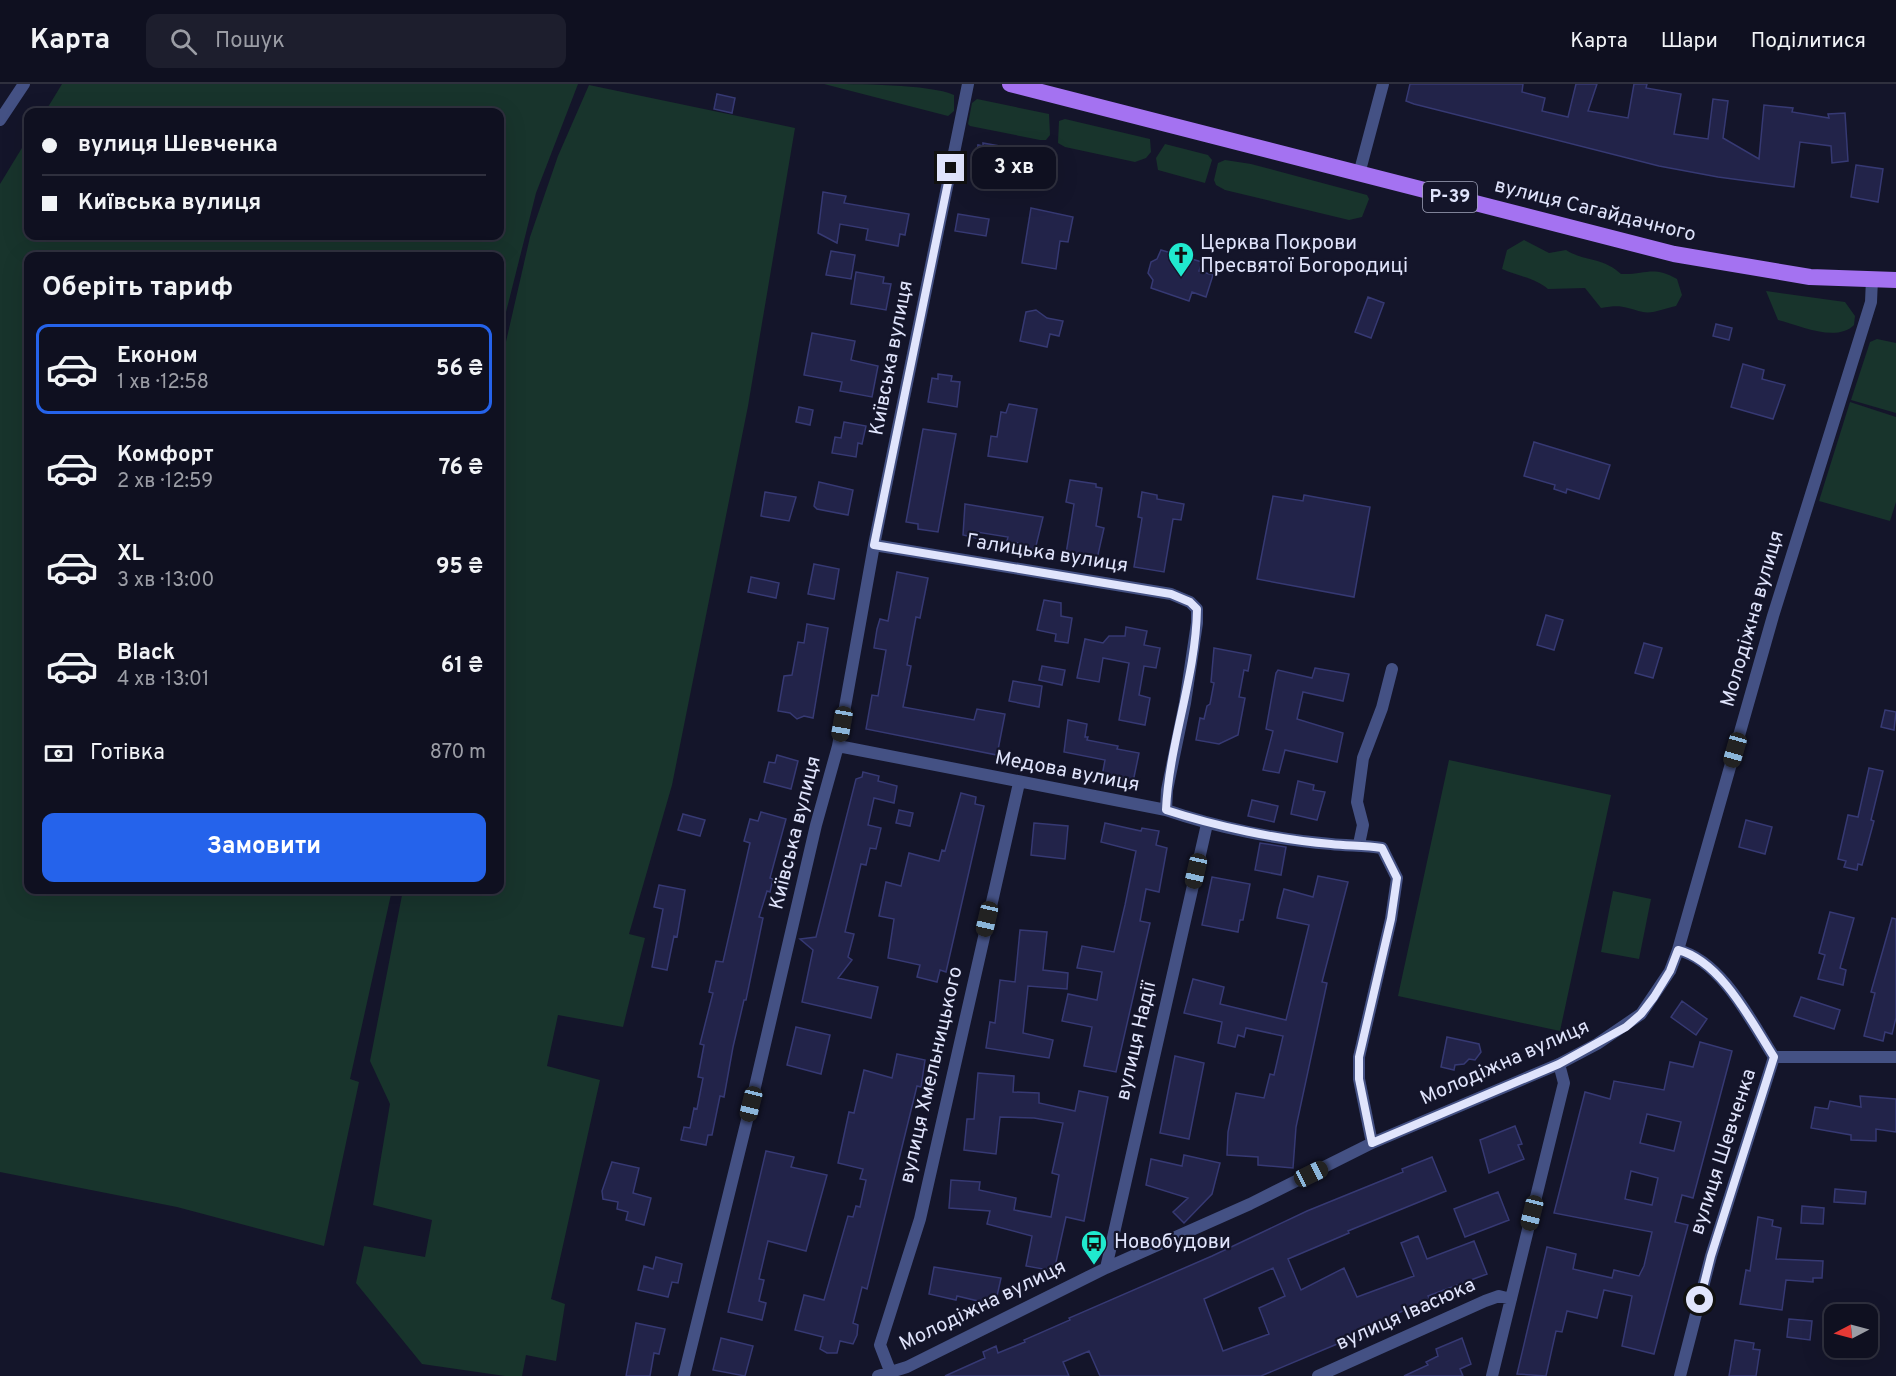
<!DOCTYPE html>
<html lang="uk">
<meta charset="utf-8">
<style>
body{margin:0;font-family:Overpass,sans-serif;background:#1d1e2d;color:#f1f3f6;height:100vh;display:flex;flex-direction:column;font-size:22px;white-space:nowrap}
*{box-sizing:border-box;margin:0}
p{font-size:20px;color:#9b9da5}
.icon{flex:none;width:33px;height:33px;fill:none;stroke:currentColor;stroke-width:2;stroke-linecap:round;stroke-linejoin:round}
.map{position:relative;flex:1;overflow:hidden}
.details{position:absolute;left:24px;top:168px;width:480px;height:642px;display:flex;flex-direction:column;background:#0f1020;border-radius:12px;box-shadow:0 6px 24px #0002,0 0 0 2px #2f303e}
.details>*{flex:none}
.guide{position:absolute;left:24px;top:24px;width:480px;height:132px;border-radius:12px;box-shadow:0 6px 24px #0002,0 0 0 2px #2f303e;display:grid;align-content:center;height:132px;padding:0 18px;background:#0f1020}
.needle{width:39px;rotate:264deg}
.buttons{position:absolute;left:1824px;top:1220px;display:grid;gap:12px}
.buttons a{display:grid;place-items:center;width:54px;height:54px;border-radius:12px;background:#0f1020;box-shadow:0 6px 24px #0002,0 0 0 2px #2f303e;font-size:30px}
.end{position:absolute;width:27px;height:27px;margin:-14px;border:8px solid #e0e4fc;background:#111;box-shadow:0 0 0 3px #111}
.from{border-radius:50%}
.bubble{position:absolute;height:42px;border-radius:12px;background:#0f1020;box-shadow:0 6px 24px #0002,0 0 0 2px #2f303e;font-size:20px;font-weight:700;line-height:42px;text-align:center}
.car{position:absolute;width:18px;height:36px;margin:-18px -9px;border-radius:8px;box-shadow:0 0 4px 2px #0007;background:linear-gradient(#222 24%,#8ab4d8 0 40%,#222 0 76%,#8ab4d8 0 86%,#222 0)}
.guide b{display:flex;align-items:center;gap:21px;height:57px;font-size:22px}
.guide b+b{border-top:2px solid #2f303e}
.guide i{width:15px;height:15px;background:#f1f3f6}
ul{padding:0;list-style:none}
li{display:flex;align-items:center;gap:18px;height:90px;margin:0 12px 9px;padding:0 6px;border:3px solid transparent;border-radius:12px}
li div{flex:1}
li b{display:block;font-size:22px}
li em{font-style:normal;font-weight:700}
li.current{border-color:#2563eb}
li>.icon{width:54px;height:54px;stroke-width:1.5}
h2{padding:0 18px;font-size:27px;line-height:72px}
.pay{display:flex;align-items:center;gap:15px;height:66px;padding:0 18px;font-size:22px}
.pay p{margin-inline-start:auto}
.primary-button{display:flex;gap:12px;margin-top:auto;padding:12px 18px}
.primary-button a{flex:1;height:69px;border-radius:12px;background:#2563eb;color:#fff;font-size:24px;font-weight:700;line-height:69px;text-align:center}
header{display:flex;align-items:center;gap:36px;box-sizing:border-box;height:84px;padding:0 30px;background:#0f1020;border-bottom:2px solid #2f303e}
header strong{font-size:28px}
nav{display:flex;gap:33px;margin-inline-start:auto;font-size:21px}
.search{width:420px;height:54px;background:#1d1e2d;display:flex;align-items:center;gap:15px;box-sizing:border-box;padding:0 21px;border-radius:12px;color:#9b9da5;font-size:22px}
.map>svg:first-child{display:block}
.green{fill:#18342c}
.building{fill:#222349;stroke:#363973;stroke-width:1.5;fill-rule:evenodd}
.lines{fill:none;stroke-linecap:round;stroke-linejoin:round}
.minor{stroke:#445184;stroke-width:12}
.primary{stroke:#a472f1;stroke-width:16}
.route{stroke:#e0e4fc;stroke-width:8}
.labels{text-anchor:middle;dominant-baseline:central;stroke-width:4.5;stroke-linejoin:round;paint-order:stroke}
.shield{fill:#14152a;stroke:#a3a6bd;stroke-width:1.5}
.shield-label{font-size:18px;font-weight:bold;fill:#e0e4fc}
.street-label{font-size:20px;fill:#e0e4fc;stroke:#14152a}
.poi-label{font-size:20px;fill:#e0e4fc;stroke:#14152a;text-anchor:start}
</style>
<header>
<strong>Карта</strong>
<div class="search"><svg class="icon" aria-label="search" viewBox="0 0 24 24"><circle cx="10" cy="10" r="6"/><path d="M15 15l6 6"/></svg>Пошук</div>
<nav><a>Карта</a><a>Шари</a><a>Поділитися</a></nav>
</header>
<div class="map">
<svg width="1896" height="1292" viewBox="0 0 1896 1292">
<rect width="100%" height="100%" fill="#14152a"/>
<path class="green" d="M62 0H578L536 109 500 252V172H28V806H392L350 995 359 998 324 1162 177 1123 0 1088V100L28 54V152H500V28H45Z
M824 0C855 0 930 0 954 11V27L948 32Z
M589 1 795 44 748 322 672 701 629 850 645 854 623 943 558 931 547 982 600 996 551 1215 565 1220 556 1277 526 1271 522 1292H505L422 1280 356 1199 364 1162 425 1173 432 1136 373 1121 390 1020 370 977 403 806H500V284L530 153 558 72Z
M977 15 1049 30 1050 51 1046 56H1040L970 42 968 40 972 19Z
M1065 35 1150 55 1151 68 1146 74 1135 78 1065 63 1058 59 1059 37Z
M1165 60 1208 71 1212 76 1205 99 1158 86 1156 74Z
M1225 76 1251 80 1367 111 1369 115 1362 133 1349 136 1225 106 1216 101 1214 96 1218 79Z
M1524 156 1549 169 1566 166C1585 178 1603 173 1621 190 1646 191 1652 181 1677 195L1682 211 1676 222C1666 224 1653 230 1643 228 1624 223 1621 220 1601 224L1585 204 1548 205C1535 194 1518 192 1502 185L1507 166Z
M1766 207 1845 218 1855 232 1854 241C1836 259 1799 241 1778 236Z
M1877 255 1896 259V329L1851 316 1870 258Z
M1850 318 1896 333V418L1890 437 1819 417Z
M1449 676 1611 711 1560 947 1398 912Z
M1613 807 1651 815 1639 875 1601 868Z"/>
<path class="building" d="M1410 0H1523L1522 8 1545 14 1542 27 1568 33 1576 0H1597L1588 27 1628 34 1634 0H1647L1646 4 1681 10 1674 50 1708 55 1713 15 1728 17 1723 54 1759 75 1764 21 1793 24 1792 28 1829 34 1828 30 1845 29 1848 77 1832 79 1831 62 1800 58 1794 103 1718 93 1659 82 1414 20 1406 17Z
M717 10 735 14 732 29 714 25Z
M983 59 1022 66 1016 101 978 95 979 87 974 86 978 61 983 62Z
M1856 81 1883 85 1878 118 1851 113Z
M823 108 846 112 844 119 909 130 905 151 900 150 898 162 866 156 868 145 840 140 837 159 818 149Z
M1031 124 1073 133 1068 158 1060 157 1056 185 1022 179Z
M958 130 989 135 986 152 955 147Z
M1161 166 1202 178 1199 187 1213 191 1206 213 1192 208 1189 217 1151 204 1153 196 1148 189 1151 178 1157 175Z
M831 167 855 171 851 195 826 191Z
M856 188 884 193 883 199 891 200 886 226 851 220Z
M1368 213 1384 219 1371 254 1355 248Z
M1036 226 1047 234 1063 237 1059 252 1050 250 1047 263 1020 257 1026 228Z
M1716 240 1732 244 1729 256 1713 252Z
M812 249 855 257 851 276 878 282 872 313 840 307 842 298 804 291Z
M1743 280 1764 286 1762 295 1785 301 1773 335 1731 323Z
M938 290 952 292 951 297 960 298 957 323 928 318 932 294 938 295Z
M1009 320 1037 325 1027 378 988 372 991 352 997 353 1001 328 1006 329Z
M799 323 813 326 810 341 796 338Z
M844 338 866 342 862 360 858 359 856 373 832 369 835 353 841 354Z
M923 345 956 350 938 448 918 445V440L906 438Z
M1534 358 1610 381 1599 415 1567 405 1566 409 1554 405 1555 401 1524 392Z
M1070 396 1096 400V403L1102 404 1096 442 1104 444 1097 475 1066 470 1074 420 1066 418Z
M819 398 853 406 848 431 817 425 814 422Z
M765 408 796 413 789 437 761 432Z
M1142 408 1157 411V415L1184 420 1181 436 1173 435 1164 488 1134 483 1142 434 1138 433Z
M1304 411 1370 423 1354 513 1257 495 1273 412 1303 417Z
M965 420 1043 433 1035 466 1019 464 1020 459 1007 457 1008 453 977 448 976 454 963 451Z
M814 480 839 485 834 515 808 510Z
M897 488 928 494 920 534 916 533 907 581 911 582 903 623 974 636 977 625 1005 630 997 671 866 645 872 611 878 612 886 566 874 564 877 545 880 535 888 537Z
M751 493 779 499 776 514 748 508Z
M1044 516 1061 519V532L1072 534 1068 559 1055 557 1056 550 1037 546Z
M1546 531 1563 536 1554 566 1537 561Z
M807 540 828 544 813 634 804 632 797 635 790 629 778 627 784 592 792 591 798 558 804 559Z
M1126 543 1147 547 1144 561 1160 564 1156 584 1144 582 1139 611 1150 614 1145 641 1119 636 1129 579 1103 574 1099 598 1077 594 1085 555 1103 559 1109 552H1125Z
M1644 559 1662 564 1653 594 1635 589Z
M1214 564 1251 571 1248 587 1244 586 1239 613 1245 614 1238 651 1219 660 1196 656 1200 634 1204 635 1207 622 1210 620 1214 599 1211 598Z
M1042 582 1065 586 1062 601 1039 596Z
M1315 584 1349 590 1343 617 1303 608 1297 635 1343 649 1337 678 1285 666 1279 689 1263 686 1273 647 1266 645 1276 589 1278 586 1312 594Z
M1013 597 1042 602 1039 623 1009 617Z
M1885 626 1896 628 1894 646 1881 643Z
M1068 636 1087 640 1085 653H1088L1087 656 1118 662 1117 665 1139 669 1133 698 1102 692 1105 676 1064 668Z
M777 671 798 677 791 705 764 698 769 678 775 679Z
M1869 684 1883 687 1871 736 1874 737 1862 781 1858 780 1857 786 1844 783 1846 777 1838 775 1848 731 1858 733Z
M863 688 879 692 878 697 897 702 894 719 874 714 868 741 881 744 876 765 870 764 866 781 861 780 845 848 854 850 848 873 852 876 838 894 878 903 871 934 802 918 813 866 800 855 816 853 856 695 862 693Z
M1298 697 1314 701 1313 706 1325 708 1317 736 1291 730Z
M961 709 976 713 975 720 984 722 946 888 940 886 937 898 917 893 920 881 888 874 894 835 879 832 886 798 901 802 909 769 939 777 942 766 945 767Z
M1252 716 1278 722 1274 738 1248 732Z
M899 726 913 729 910 742 896 739Z
M761 728 786 735 770 794 773 795 770 808 767 807 759 833 763 834 746 916H744L733 963 724 1013 720 1012 712 1051H708L706 1061 681 1056 684 1043 690 1044 694 1024 697 1025 703 994 698 993 704 961 700 960 713 909 709 908 716 877 723 878 750 759 744 757 750 735 758 737Z
M683 730 705 736 700 752 678 746Z
M1746 736 1772 743 1765 770 1739 763Z
M1034 739 1068 742 1065 775 1031 771Z
M1105 739 1141 747 1142 744 1159 747 1156 761 1167 764 1159 808 1146 805 1140 837 1150 839 1116 988 1084 982 1092 943 1062 937 1068 910 1097 916 1102 888 1077 884 1082 862 1114 868 1125 821 1136 767 1101 758Z
M1260 759 1286 763 1281 791 1255 786Z
M1318 792 1348 798 1322 898 1327 899 1296 1043 1293 1084 1258 1081V1073L1227 1071 1228 1048 1236 1009 1264 1014 1270 990 1274 991 1283 952 1246 944 1244 953 1238 951 1235 963 1218 959 1222 938 1184 929 1193 895 1224 903 1220 920 1286 936 1309 841 1277 834 1279 824 1284 805 1313 813Z
M1212 793 1250 800 1243 836H1240L1238 848 1202 841Z
M659 801 685 806 677 853 674 852 667 886 652 883 663 825 654 823Z
M1830 828 1854 834 1840 884 1846 886 1843 901 1818 895 1825 871 1819 869Z
M1892 834 1896 835V934L1892 950 1885 948 1883 957 1864 952 1875 909 1871 908Z
M1020 846 1047 848 1043 886 1068 889 1067 905 1028 902 1023 949 1053 956 1049 974 986 964 990 938 995 939 1000 896 1015 898Z
M1801 913 1840 926 1834 945 1794 932Z
M1682 917 1707 935 1696 951 1671 933Z
M796 943 830 951 821 990 787 981Z
M1447 953 1479 960 1481 968 1475 976 1469 975 1464 980 1455 981 1454 986 1441 983Z
M1700 958 1732 967 1693 1114 1682 1111 1675 1138 1688 1141 1654 1270 1622 1262 1632 1212 1604 1206 1597 1234 1567 1227 1562 1248 1556 1247 1546 1292 1517 1290 1547 1163 1576 1170 1573 1185 1612 1194 1614 1186 1639 1192 1644 1182 1652 1148 1554 1129 1585 1008 1610 1015 1614 997 1664 1006 1670 978 1693 983ZM1647 1030 1681 1038 1674 1067 1640 1059ZM1631 1087 1658 1094 1652 1121 1625 1115Z
M897 970 925 976 921 1003 917 1002 867 1205 862 1203 853 1239 858 1241 857 1251 853 1260 840 1257 837 1269H827L820 1265 823 1253 795 1246 804 1211 824 1216 848 1132 853 1133 856 1122 860 1123 866 1096 860 1095 863 1085 838 1079 849 1028 854 1029 864 986 892 994Z
M1175 972 1204 979 1189 1055 1160 1049Z
M978 989 1014 992 1013 1008 1039 1009V1019L1075 1027 1079 1007 1108 1013 1084 1137 1066 1133 1054 1187 1026 1182 1032 1152 987 1140 990 1127 949 1124 951 1096 980 1098 979 1106 1016 1114 1014 1126 1051 1133 1059 1091 1052 1089 1063 1039 1034 1034 1000 1033 996 1070 964 1066 967 1035H974Z
M1860 1012 1896 1015V1048L1876 1045V1057L1851 1056V1051L1811 1044 1815 1023 1828 1025 1830 1017 1861 1023Z
M1515 1042 1522 1060 1518 1061 1524 1075 1489 1089 1480 1056Z
M766 1067 794 1073 791 1083 827 1091 806 1167 768 1157 759 1195 764 1196 759 1217 766 1219 762 1236 728 1228Z
M1184 1071 1220 1079 1212 1110 1184 1139 1173 1128 1188 1114 1146 1101 1151 1075 1182 1082Z
M1432 1073 1446 1107 1348 1147 1349 1149 1288 1175 1301 1206 1344 1184 1357 1213 1414 1192 1401 1159 1418 1152 1427 1175 1474 1157 1487 1190 1428 1212 1430 1216 1393 1231 1394 1233 1348 1253 1349 1255 1261 1292H1100L1089 1267 1063 1278 1069 1292H945L985 1274 983 1268 996 1262 998 1269 1025 1258 1024 1256 1070 1236 1069 1234 1212 1172 1307 1127 1403 1088 1402 1085ZM1273 1184 1285 1212 1259 1224 1269 1250 1223 1267 1204 1215Z
M612 1078 639 1084 633 1109 651 1114 644 1141 626 1136 628 1128 617 1125 618 1118 603 1115 602 1107Z
M1835 1105 1866 1108 1865 1120 1834 1118Z
M1498 1108 1509 1136 1465 1153 1454 1125Z
M1802 1122 1824 1124 1823 1140 1801 1139Z
M1758 1133 1773 1136 1772 1142 1781 1144 1776 1175 1823 1177 1822 1194H1813V1198L1786 1196 1782 1226 1740 1220 1746 1186 1750 1187Z
M656 1173 682 1180 678 1199 672 1198 668 1213 638 1206 644 1182 653 1185Z
M934 1183 1001 1194 995 1221 957 1212 956 1216 929 1210Z
M1789 1235 1812 1237 1810 1256 1787 1253Z
M636 1239 665 1245 659 1270 654 1269 650 1292H626Z
M721 1254 753 1262 745 1292 713 1286Z
M1462 1254 1471 1280 1460 1285 1463 1292H1404L1428 1281 1426 1278 1438 1272 1436 1265Z
M1735 1256 1754 1259 1753 1265 1760 1266 1756 1292H1729Z"/>
<g class="lines">
<path class="minor" d="M0 36 24 0
M1359 90 1383 0
M874 461 1171 510 1190 518 1197 525V539L1185 619 1167 706 1166 726
M838 662 1166 726C1215 743 1279 756 1331 760 1348 762 1364 761 1382 764L1397 794 1391 835 1359 973V995L1372 1059
M1359 760 1363 741 1357 718 1363 674 1382 624 1392 585
M1678 866C1722 877 1751 937 1774 973
M1774 973H1896
M1106 1184 1207 740
M684 1292 751 1020 816 741 838 662 874 461 968 0
M878 1292 907 1283 1106 1184 1250 1120 1372 1059 1559 980 1597 960 1641 930 1670 887 1678 866 1773 532 1871 218 1872 195
M892 1292 880 1261 920 1135 1019 699
M1318 1292 1485 1217 1499 1212 1511 1215
M1492 1292 1564 999 1559 980
M1680 1292 1711 1172 1774 973"/>
<path class="primary" d="M1010 0 1674 170 1810 193 1896 196"/>
</g>
<g class="lines">
<path class="route" d="M951 84 874 461 1171 510 1190 518 1197 525C1196 593 1169 659 1166 726 1215 742 1279 756 1331 760 1348 762 1364 761 1382 764L1397 794 1391 835 1359 973V995L1372 1059 1559 980 1626 943 1641 930 1654 913 1670 887 1678 866C1721 877 1751 937 1774 973L1711 1172 1700 1216"/>
</g>
<defs>
<g id="church-pin" transform="scale(1.35)"><path d="M0 17L-7.5 6A9.5 9.5 0 1 1 7.5 6Z" fill="#20e9ce" stroke="#14152a"/><path d="M-1.2-6h2.4v3.5h3.3v2.4h-3.3V6h-2.4V-.1h-3.3v-2.4h3.3Z" fill="#111"/></g>
<g id="bus-pin" transform="scale(1.35)"><path d="M0 17L-7.5 6A9.5 9.5 0 1 1 7.5 6Z" fill="#20e9ce" stroke="#14152a"/><path d="M-5-6H5V4H4V6H2V4H-2V6H-4V4H-5ZM-3.5-4V0h7V-4ZM-3.5 1.2v1.5H-2V1.2ZM2 1.2v1.5H3.5V1.2Z" fill="#111"/></g>
</defs>
<g fill-rule="evenodd">
<use href="#church-pin" x="1181" y="171"/>
<use href="#bus-pin" x="1094" y="1159"/>
</g>
<g class="labels">
<rect class="shield" x="1423" y="98" width="54" height="30" rx="4.5"/>
<g class="shield-label">
<text x="1450" y="113">Р-39</text>
</g>
<g class="street-label">
<text transform="translate(1595 127) rotate(14)">вулиця Сагайдачного</text>
<text transform="translate(892 274) rotate(-79)">Київська вулиця</text>
<text transform="translate(1047 470) rotate(9)">Галицька вулиця</text>
<text transform="translate(1753 535) rotate(-74)">Молодіжна вулиця</text>
<text transform="translate(1067 688) rotate(11)">Медова вулиця</text>
<text transform="translate(796 749) rotate(-76)">Київська вулиця</text>
<text transform="translate(1137 957) rotate(-77)">вулиця Надії</text>
<text transform="translate(1505 979) rotate(-24)">Молодіжна вулиця</text>
<text transform="translate(932 991) rotate(-77)">вулиця Хмельницького</text>
<text transform="translate(1724 1068) rotate(-72)">вулиця Шевченка</text>
<text transform="translate(983 1222) rotate(-26)">Молодіжна вулиця</text>
<text transform="translate(1406 1231) rotate(-24)">вулиця Івасюка</text>
</g>
<g class="poi-label">
<text x="1200" y="160">Церква Покрови<tspan x="1200" dy="23">Пресвятої Богородиці</tspan></text>
<text x="1114" y="1159">Новобудови</text>
</g>
</g>
</svg>
<div class="buttons">
<a><svg class="needle" viewBox="-14 -14 28 28"><path d="M0-13l5 13h-10z" fill="#e53935"/><path d="M0 13l5-13h-10z" fill="#9b9da5"/></svg></a>
</div>
<i class="end from" style="left:1700px;top:1216px"></i>
<i class="end" style="left:951px;top:84px"></i>
<div class="bubble" style="left:972px;top:63px;width:84px">3 хв</div>
<i class="car" style="left:842px;top:640px;rotate:190deg"></i>
<i class="car" style="left:1735px;top:666px;rotate:196deg"></i>
<i class="car" style="left:1196px;top:787px;rotate:193deg"></i>
<i class="car" style="left:987px;top:835px;rotate:193deg"></i>
<i class="car" style="left:751px;top:1020px;rotate:194deg"></i>
<i class="car" style="left:1311px;top:1090px;rotate:64deg"></i>
<i class="car" style="left:1532px;top:1129px;rotate:194deg"></i>
<div class="guide">
<b><i class="from"></i>вулиця Шевченка</b>
<b><i></i>Київська вулиця</b>
</div>
<section class="details">
<h2>Оберіть тариф</h2>
<ul>
<li class="current"><svg class="icon" aria-label="car" viewBox="0 0 24 24"><path d="M5 17H2v-5l4-1 3-4h7l3 4 3 1v5h-3M9 17h6M6 11h13"/><circle cx="7" cy="17" r="2"/><circle cx="17" cy="17" r="2"/></svg><div><b>Економ</b><p>1 хв · 12:58</p></div><em>56 ₴</em></li>
<li><svg class="icon" aria-label="car" viewBox="0 0 24 24"><path d="M5 17H2v-5l4-1 3-4h7l3 4 3 1v5h-3M9 17h6M6 11h13"/><circle cx="7" cy="17" r="2"/><circle cx="17" cy="17" r="2"/></svg><div><b>Комфорт</b><p>2 хв · 12:59</p></div><em>76 ₴</em></li>
<li><svg class="icon" aria-label="car" viewBox="0 0 24 24"><path d="M5 17H2v-5l4-1 3-4h7l3 4 3 1v5h-3M9 17h6M6 11h13"/><circle cx="7" cy="17" r="2"/><circle cx="17" cy="17" r="2"/></svg><div><b>XL</b><p>3 хв · 13:00</p></div><em>95 ₴</em></li>
<li><svg class="icon" aria-label="car" viewBox="0 0 24 24"><path d="M5 17H2v-5l4-1 3-4h7l3 4 3 1v5h-3M9 17h6M6 11h13"/><circle cx="7" cy="17" r="2"/><circle cx="17" cy="17" r="2"/></svg><div><b>Black</b><p>4 хв · 13:01</p></div><em>61 ₴</em></li>
</ul>
<div class="pay"><svg class="icon" aria-label="cash" viewBox="0 0 24 24"><path d="M3 7h18v10H3z"/><circle cx="12" cy="12" r="2"/></svg>Готівка<p>870 m</p></div>
<div class="primary-button"><a>Замовити</a></div>
</section>
</div>
